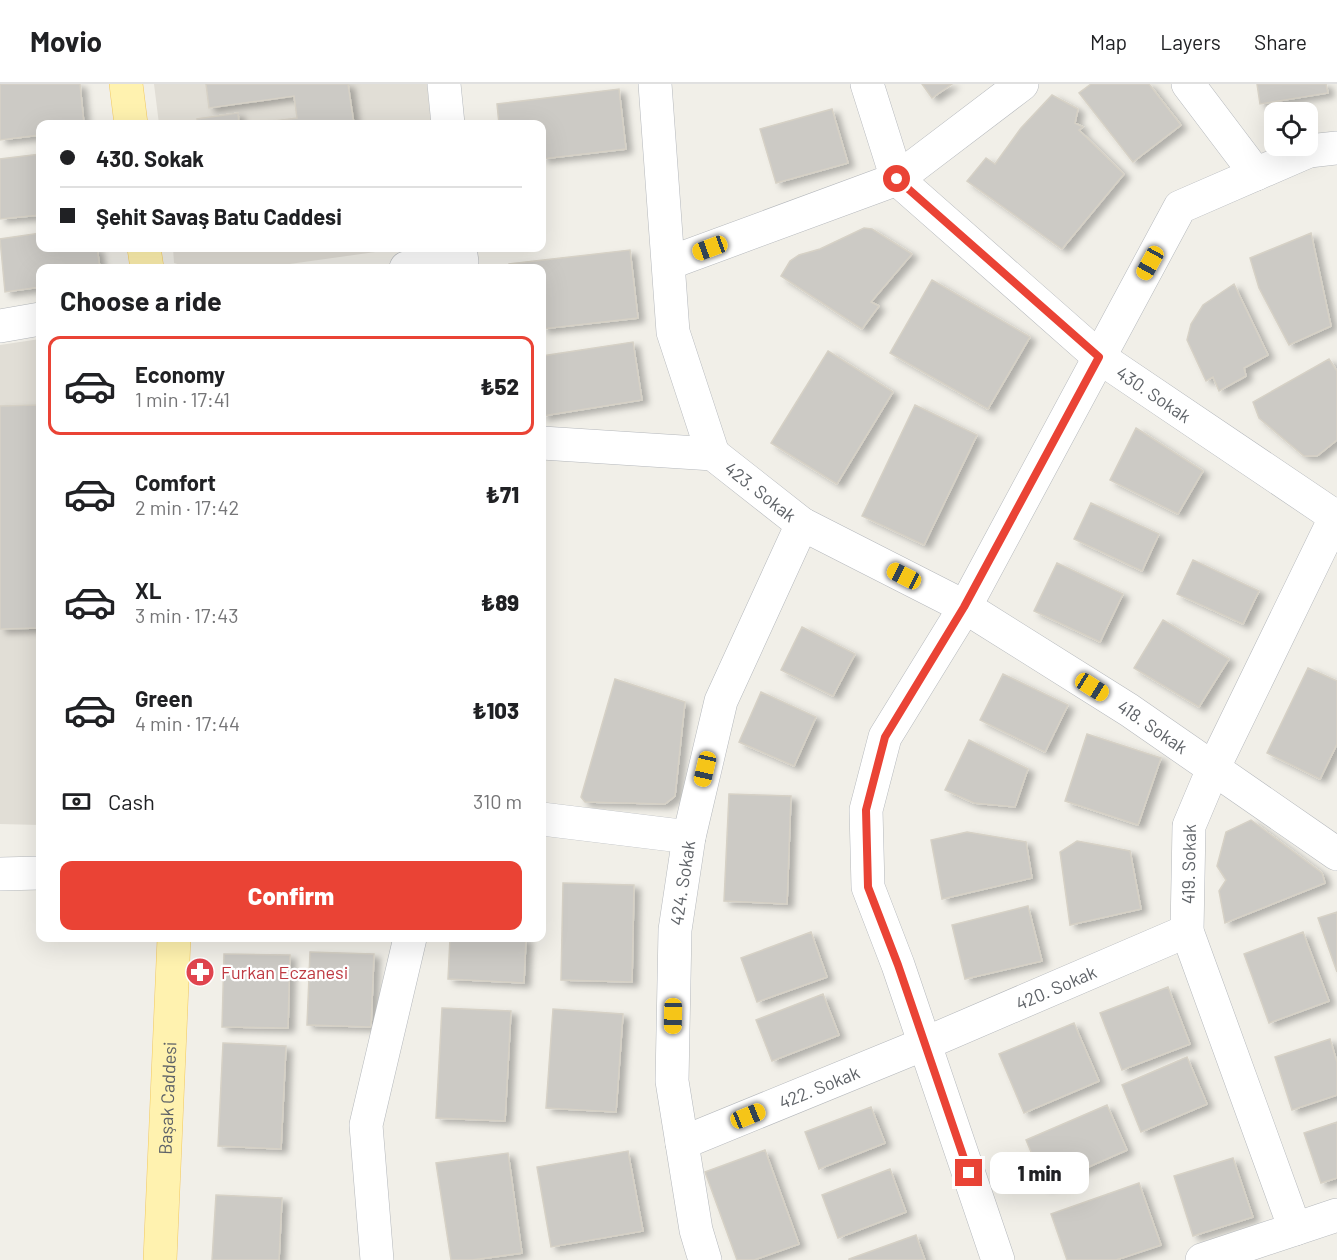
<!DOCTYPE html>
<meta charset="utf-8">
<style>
body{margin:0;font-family:Barlow,sans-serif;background:#f2f2f2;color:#202124;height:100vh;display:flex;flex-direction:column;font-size:22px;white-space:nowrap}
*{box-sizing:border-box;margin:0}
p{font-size:20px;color:#757577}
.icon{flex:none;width:33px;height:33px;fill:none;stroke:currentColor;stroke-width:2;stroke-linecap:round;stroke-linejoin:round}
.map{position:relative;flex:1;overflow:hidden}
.side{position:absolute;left:36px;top:180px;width:510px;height:678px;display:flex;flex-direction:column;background:#fff;border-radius:12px;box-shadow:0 6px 24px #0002}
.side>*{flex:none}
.banner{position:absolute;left:36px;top:36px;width:510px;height:132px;border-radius:12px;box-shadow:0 6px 24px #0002;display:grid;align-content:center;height:132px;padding:0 24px;background:#fff}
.tools{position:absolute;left:1264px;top:18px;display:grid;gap:12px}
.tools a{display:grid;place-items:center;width:54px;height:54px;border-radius:12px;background:#fff;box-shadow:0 6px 24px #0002;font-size:30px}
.end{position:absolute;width:27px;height:27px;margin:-14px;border:8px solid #ea4335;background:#fff;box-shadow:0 0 0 3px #fff}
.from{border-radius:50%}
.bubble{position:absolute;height:42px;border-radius:12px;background:#fff;box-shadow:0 6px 24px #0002;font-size:20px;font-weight:800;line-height:42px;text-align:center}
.car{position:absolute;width:18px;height:36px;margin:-18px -9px;border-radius:8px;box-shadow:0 0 4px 2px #0007;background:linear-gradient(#f5c518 24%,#345 0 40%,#f5c518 0 76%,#345 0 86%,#f5c518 0)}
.banner b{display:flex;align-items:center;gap:21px;height:57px;font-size:22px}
.banner b+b{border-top:2px solid #e0e0e0}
.banner i{width:15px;height:15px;background:#202124}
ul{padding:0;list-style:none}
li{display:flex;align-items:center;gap:18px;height:99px;margin:0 12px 9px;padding:0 12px;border:3px solid transparent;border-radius:12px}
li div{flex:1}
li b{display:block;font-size:22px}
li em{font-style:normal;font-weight:800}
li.selected{border-color:#ea4335}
li>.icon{width:54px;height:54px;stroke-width:1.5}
h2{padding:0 24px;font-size:27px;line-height:72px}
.pay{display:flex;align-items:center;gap:15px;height:66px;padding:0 24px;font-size:22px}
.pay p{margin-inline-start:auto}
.cta{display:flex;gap:12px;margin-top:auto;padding:12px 24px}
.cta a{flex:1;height:69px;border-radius:12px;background:#ea4335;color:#fff;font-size:24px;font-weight:800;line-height:69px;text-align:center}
header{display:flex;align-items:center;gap:36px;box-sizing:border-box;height:84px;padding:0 30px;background:#fff;border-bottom:2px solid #e0e0e0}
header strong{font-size:28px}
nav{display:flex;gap:33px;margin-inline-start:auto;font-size:21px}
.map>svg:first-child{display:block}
.education{fill:#e1ded6}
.building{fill:#cccac5;stroke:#d6d1c6;stroke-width:1.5;filter:url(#shadow)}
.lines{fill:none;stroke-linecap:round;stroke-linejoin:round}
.minor-casing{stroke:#b5b8bc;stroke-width:34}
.major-casing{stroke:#f2c960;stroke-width:34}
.minor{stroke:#fff;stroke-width:33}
.major{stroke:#fff2af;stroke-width:33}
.route{stroke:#ea4335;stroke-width:8}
.labels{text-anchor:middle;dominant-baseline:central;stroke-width:4.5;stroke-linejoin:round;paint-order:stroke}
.street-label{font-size:18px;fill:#5f6368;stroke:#fff}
.health-label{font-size:18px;fill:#be3a42;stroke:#fff;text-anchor:start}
</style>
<header>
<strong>Movio</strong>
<nav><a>Map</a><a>Layers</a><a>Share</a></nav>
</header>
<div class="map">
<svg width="1337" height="1176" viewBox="0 0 1337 1176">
<defs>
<filter id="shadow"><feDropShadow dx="6" dy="4" stdDeviation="3" flood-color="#0004"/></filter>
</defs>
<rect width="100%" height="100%" fill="#f1efe8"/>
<path class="education" d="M154 0H427L431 40H159Z
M173 164H404L261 184H191L174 179Z
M40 255V741L0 740V261Z"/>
<path class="building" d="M0 0H80L84 40H40V51L0 56Z
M206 0H348L354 40H251L297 34 294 12 209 24Z
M922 0H952L932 14Z
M1091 0H1149L1181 41 1133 78 1079 9Z
M1257 0H1326L1328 9 1260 20Z
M619 5 626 65 542 75V40H499L497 20Z
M1052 11 1078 25 1075 39 1083 43 1079 46 1124 90 1062 165 967 97 986 74 995 80 1021 44Z
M832 25 848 79 776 99 760 45Z
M238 29 239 40H198L197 35Z
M40 70V131L0 135V75Z
M864 144 872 145 912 170 871 218 879 222 862 245 781 192 790 177 799 171 820 165Z
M40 149V164H97L100 184H40V203L5 208 0 155Z
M1311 149 1331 242 1289 261 1259 204 1250 174Z
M630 166 638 234 542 245V184H509V180Z
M932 196 1030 253 988 325 890 269Z
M1234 200 1268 271 1244 284 1246 292 1219 307 1213 293 1206 297 1187 256 1191 240 1203 221Z
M633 258 642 316 542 332V272Z
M828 267 893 308 837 400 771 359Z
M1329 275 1337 287V356L1317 372H1304L1259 334 1253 318Z
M40 321V544L0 545V322Z
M915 321 977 351 924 461 862 432Z
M1136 344 1203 387 1178 430 1110 396Z
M1091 419 1159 450 1142 487 1074 455Z
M1193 476 1259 507 1243 540 1177 510Z
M1057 479 1123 510 1100 558 1034 527Z
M1163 536 1229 575 1199 623 1134 584Z
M802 543 855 570 833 612 781 586Z
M1308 584 1337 597V660L1320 695 1267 669Z
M1003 590 1068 621 1045 668 980 636Z
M615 595 685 618 675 712 665 720 585 718 581 713Z
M761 608 816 633 794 682 739 658Z
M1087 650 1161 674 1138 741 1065 717Z
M969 656 1028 685 1015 723 974 719 945 706Z
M729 710 791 712 787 820 724 817Z
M1251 736 1322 789 1325 799 1225 839 1219 807 1226 796 1217 782 1226 748Z
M967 748 1026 758 1032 794 942 815 931 756Z
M1077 757 1130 767 1141 825 1070 841 1060 768Z
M563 799 634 801 632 898 561 896Z
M1028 822 1042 877 965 895 952 841Z
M1337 828V888L1318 834Z
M811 848 827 893 757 918 741 874Z
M1303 848 1329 917 1269 939 1244 870Z
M450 854H526L524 899 448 895Z
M310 868 374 870 371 943 307 941Z
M224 870 290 871 288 944 222 943Z
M1168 903 1190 960 1122 986 1100 929Z
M823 910 839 951 772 977 756 936Z
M442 924 511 927 505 1037 436 1034Z
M553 925 623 930 616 1028 546 1024Z
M1074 939 1099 997 1024 1029 999 970Z
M1330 955 1337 978V1011L1292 1026 1275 973Z
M223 959 286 962 281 1065 218 1062Z
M1187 973 1207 1020 1141 1048 1122 1001Z
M1107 1021 1127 1066 1045 1102 1026 1056Z
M871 1023 885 1059 819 1085 805 1048Z
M1337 1038V1094L1321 1099 1304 1049Z
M765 1066 799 1160 754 1176H737L705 1088Z
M628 1067 643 1147 551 1163 537 1083Z
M508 1069 522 1169 472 1176H451L436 1079Z
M1233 1074 1253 1133 1193 1152 1174 1092Z
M890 1085 906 1128 838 1154 822 1111Z
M1139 1099 1161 1161 1116 1176H1067L1051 1130Z
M216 1111 282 1114 279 1176H212Z
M916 1151 925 1176H849V1175Z"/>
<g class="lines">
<g class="minor-casing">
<g id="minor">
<path d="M444 0 448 40"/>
<path d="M655 0 673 248 713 370"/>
<path id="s1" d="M867 0 897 95 1099 273 1336 433"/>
<path d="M1188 0 1256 90"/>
<path d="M669 179 897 95 1022 0"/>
<path d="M406 184 462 178 460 164"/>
<path d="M0 242 40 235"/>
<path id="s2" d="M542 359 713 370 802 440 965 523 1129 626 1337 770"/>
<path d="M542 735 689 753"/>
<path d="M0 790 40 789"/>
<path id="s3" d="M682 1059 924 960 1187 847"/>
<path id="s4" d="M1295 1145 1187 847 1189 742 1213 685 1337 430"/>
<path d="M377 1176 366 1041 410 854"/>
<path id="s5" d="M705 1176 696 1146 672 997 675 846 689 753 721 617 802 440"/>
<path d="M998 1176 898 881 868 803 866 726 885 653 965 523 1180 123 1309 67 1337 64"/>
<path d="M1202 1176 1337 1131"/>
</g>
</g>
<g class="major-casing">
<g id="major">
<path d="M126 0 131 40"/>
<path d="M144 164 147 184"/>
<path id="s6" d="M160 1176 174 854"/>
</g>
</g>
<use href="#minor" class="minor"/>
<use href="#major" class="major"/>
</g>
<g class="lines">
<path class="route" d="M897 95 1099 273 964 523 885 653 866 726 868 803 898 881 969 1089"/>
</g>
<defs>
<g id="pharmacy-disc" transform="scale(1.5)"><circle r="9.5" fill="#e0444e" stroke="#fff"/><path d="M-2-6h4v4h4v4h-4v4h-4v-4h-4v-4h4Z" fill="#fff"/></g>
</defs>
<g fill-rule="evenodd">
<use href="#pharmacy-disc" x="200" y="888"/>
</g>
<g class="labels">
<g class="street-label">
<text stroke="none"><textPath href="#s1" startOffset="435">430. Sokak</textPath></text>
<text stroke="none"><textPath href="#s2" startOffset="232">423. Sokak</textPath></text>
<text stroke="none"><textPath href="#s2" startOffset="690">418. Sokak</textPath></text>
<text stroke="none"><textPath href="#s4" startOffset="384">419. Sokak</textPath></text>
<text stroke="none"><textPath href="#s5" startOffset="381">424. Sokak</textPath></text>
<text stroke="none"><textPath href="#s3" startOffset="405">420. Sokak</textPath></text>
<text stroke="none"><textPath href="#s3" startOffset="148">422. Sokak</textPath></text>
<text stroke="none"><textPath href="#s6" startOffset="162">Başak Caddesi</textPath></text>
</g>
<g class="health-label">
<text x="221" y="888">Furkan Eczanesi</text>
</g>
</g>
</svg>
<div class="tools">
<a><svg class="icon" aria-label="locate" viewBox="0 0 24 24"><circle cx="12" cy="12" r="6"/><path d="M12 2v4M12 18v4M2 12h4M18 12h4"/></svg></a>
</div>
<i class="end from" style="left:897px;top:95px"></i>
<i class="end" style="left:969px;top:1089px"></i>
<div class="bubble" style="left:990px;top:1068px;width:99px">1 min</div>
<i class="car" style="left:710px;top:164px;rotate:250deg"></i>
<i class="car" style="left:1150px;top:179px;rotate:209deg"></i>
<i class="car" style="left:904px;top:492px;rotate:297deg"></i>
<i class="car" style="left:1092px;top:603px;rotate:122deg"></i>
<i class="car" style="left:705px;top:685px;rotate:193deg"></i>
<i class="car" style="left:673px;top:932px;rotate:181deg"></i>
<i class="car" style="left:748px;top:1032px;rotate:68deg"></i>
<div class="banner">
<b><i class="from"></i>430. Sokak</b>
<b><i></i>Şehit Savaş Batu Caddesi</b>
</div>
<section class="side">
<h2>Choose a ride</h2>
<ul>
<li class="selected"><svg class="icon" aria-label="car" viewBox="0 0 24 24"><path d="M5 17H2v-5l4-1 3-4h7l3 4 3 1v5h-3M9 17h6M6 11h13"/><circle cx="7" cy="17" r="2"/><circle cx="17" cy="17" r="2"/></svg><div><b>Economy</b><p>1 min · 17:41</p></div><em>₺52</em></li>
<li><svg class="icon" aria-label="car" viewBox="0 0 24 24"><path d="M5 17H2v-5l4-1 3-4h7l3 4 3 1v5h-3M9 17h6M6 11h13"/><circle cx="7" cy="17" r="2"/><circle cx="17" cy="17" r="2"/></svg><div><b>Comfort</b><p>2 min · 17:42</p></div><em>₺71</em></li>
<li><svg class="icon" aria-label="car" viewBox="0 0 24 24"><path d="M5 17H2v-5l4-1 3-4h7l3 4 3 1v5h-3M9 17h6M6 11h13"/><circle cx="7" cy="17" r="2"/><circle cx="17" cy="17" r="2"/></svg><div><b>XL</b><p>3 min · 17:43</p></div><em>₺89</em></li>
<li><svg class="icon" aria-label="car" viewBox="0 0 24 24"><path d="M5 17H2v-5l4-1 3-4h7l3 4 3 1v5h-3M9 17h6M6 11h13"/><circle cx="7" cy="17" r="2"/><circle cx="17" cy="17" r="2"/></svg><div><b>Green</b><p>4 min · 17:44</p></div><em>₺103</em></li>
</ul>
<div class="pay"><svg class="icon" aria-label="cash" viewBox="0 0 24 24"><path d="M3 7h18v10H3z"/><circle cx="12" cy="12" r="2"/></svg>Cash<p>310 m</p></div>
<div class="cta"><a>Confirm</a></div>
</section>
</div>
